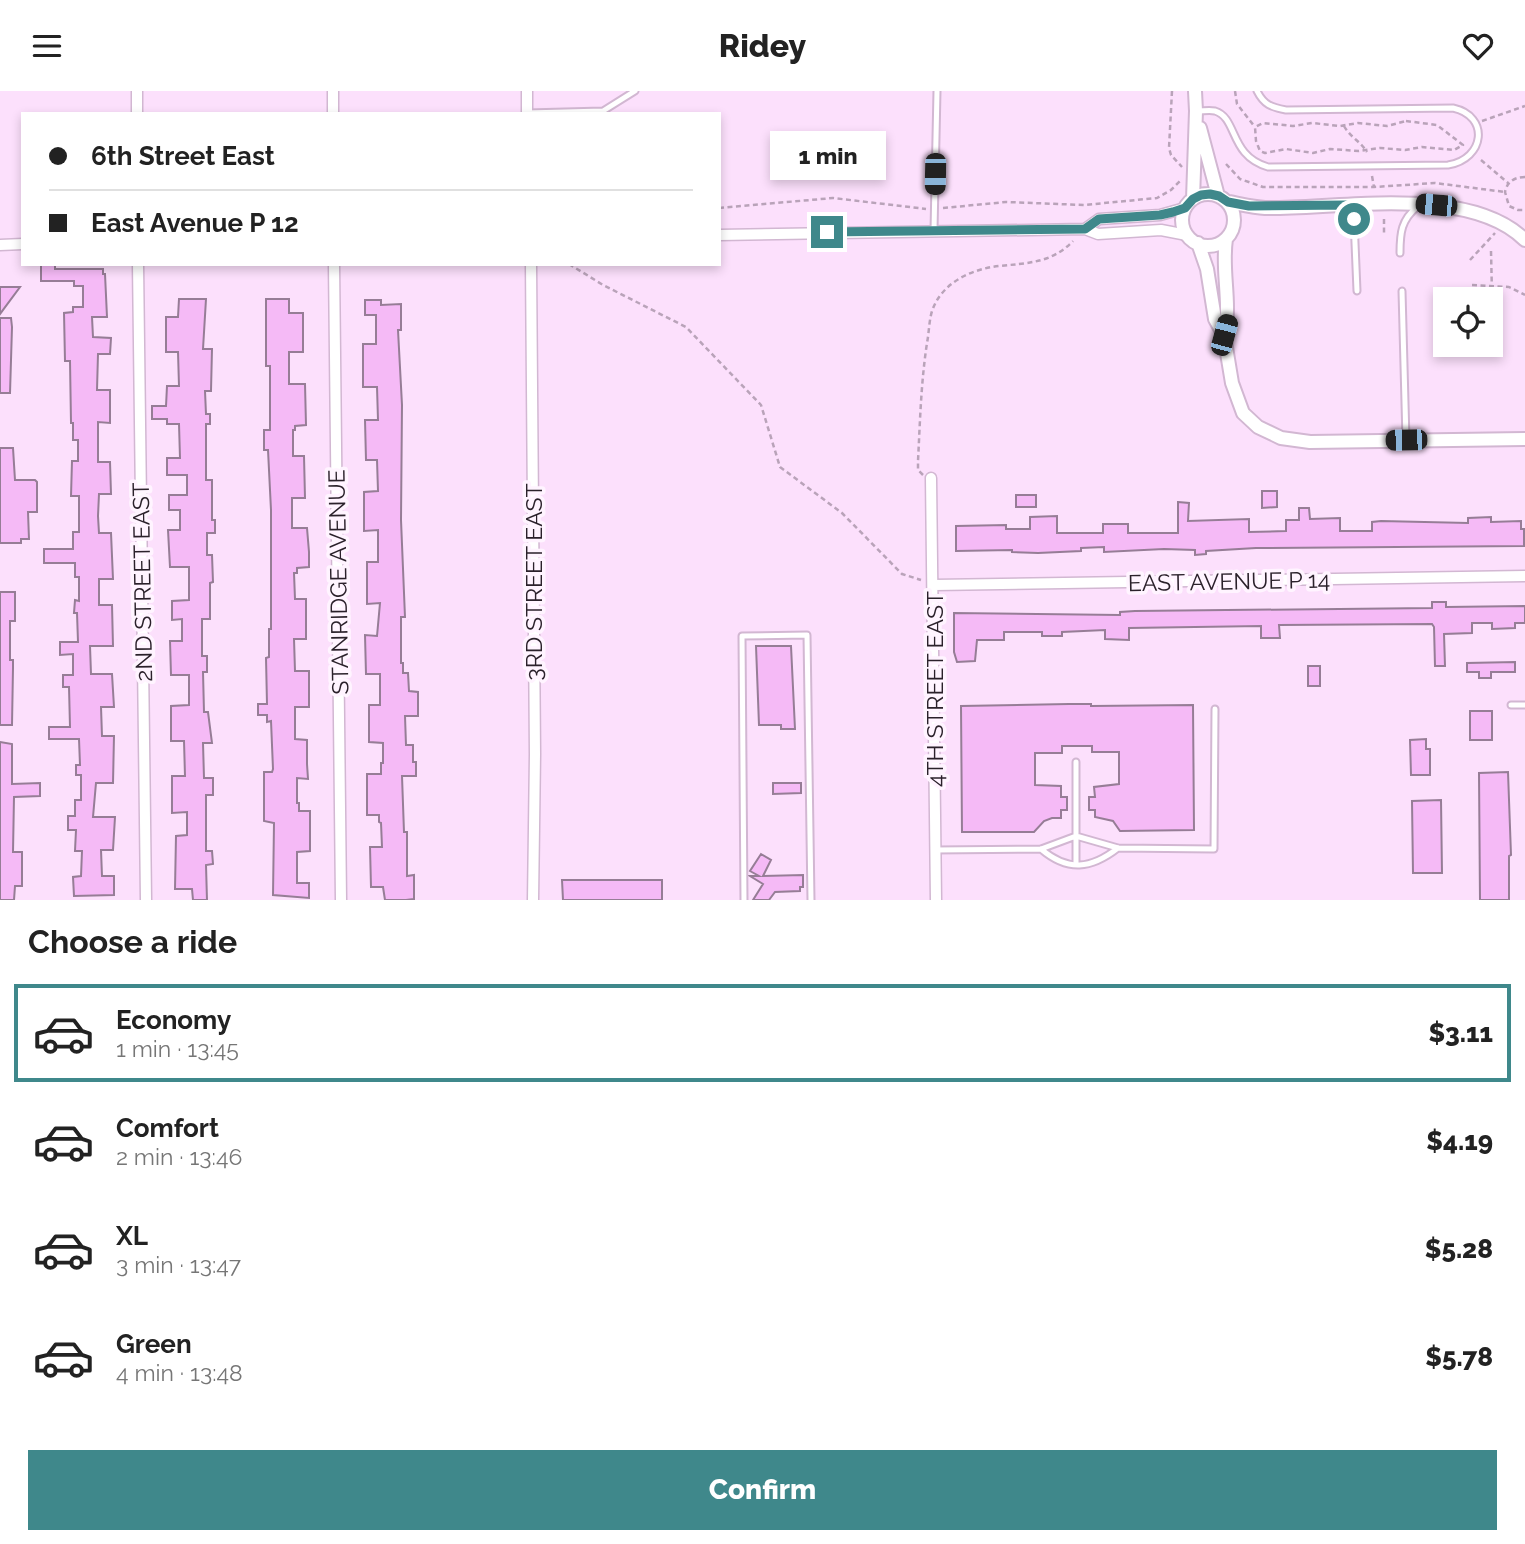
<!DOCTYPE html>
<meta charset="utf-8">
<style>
body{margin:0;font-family:Raleway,sans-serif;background:#f6f6f6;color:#222;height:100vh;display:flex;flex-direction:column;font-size:26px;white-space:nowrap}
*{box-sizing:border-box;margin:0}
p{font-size:23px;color:#767676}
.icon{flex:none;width:38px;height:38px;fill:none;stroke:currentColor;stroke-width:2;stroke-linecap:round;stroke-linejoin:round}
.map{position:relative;height:809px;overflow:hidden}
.sheet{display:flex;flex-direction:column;background:#fff;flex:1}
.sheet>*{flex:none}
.hud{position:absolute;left:21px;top:21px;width:700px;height:154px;border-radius:0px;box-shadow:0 4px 10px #0003;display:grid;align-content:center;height:154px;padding:0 28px;background:#fff}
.tools{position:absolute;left:1433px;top:196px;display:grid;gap:14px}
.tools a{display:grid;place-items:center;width:70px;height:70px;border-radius:0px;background:#fff;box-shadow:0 4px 10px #0003;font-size:35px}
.end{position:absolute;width:32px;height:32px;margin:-16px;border:9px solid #3f888b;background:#fff;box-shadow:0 0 0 4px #fff}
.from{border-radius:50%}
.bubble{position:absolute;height:49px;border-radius:0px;background:#fff;box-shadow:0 4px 10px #0003;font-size:23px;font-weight:800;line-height:49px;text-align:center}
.car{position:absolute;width:21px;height:42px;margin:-21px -10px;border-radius:9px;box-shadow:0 0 5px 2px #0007;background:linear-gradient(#222 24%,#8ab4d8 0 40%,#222 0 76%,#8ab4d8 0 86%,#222 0)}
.hud b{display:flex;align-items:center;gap:24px;height:66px;font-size:26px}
.hud b+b{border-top:2px solid #e0e0e0}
.hud i{width:18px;height:18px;background:#222}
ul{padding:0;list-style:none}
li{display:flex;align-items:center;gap:21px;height:98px;margin:0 14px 10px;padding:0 14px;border:4px solid transparent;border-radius:0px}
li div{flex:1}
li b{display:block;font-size:26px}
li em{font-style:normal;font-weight:800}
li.active{border-color:#3f888b}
li>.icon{width:63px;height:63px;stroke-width:1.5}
h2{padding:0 28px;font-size:32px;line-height:84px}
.action{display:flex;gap:14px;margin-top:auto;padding:14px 28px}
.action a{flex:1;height:80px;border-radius:0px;background:#3f888b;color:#fff;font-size:28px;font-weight:800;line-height:80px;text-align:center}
header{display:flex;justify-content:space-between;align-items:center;height:91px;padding:0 28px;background:#fff;font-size:32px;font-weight:800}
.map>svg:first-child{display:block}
.building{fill:#f5baf6;stroke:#967d96;stroke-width:2}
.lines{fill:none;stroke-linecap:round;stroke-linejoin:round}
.service-casing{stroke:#d2b7d2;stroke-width:9}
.minor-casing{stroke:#d2b7d2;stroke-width:13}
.tertiary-casing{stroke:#d2b7d2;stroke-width:16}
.path{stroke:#b9a3b9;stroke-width:2.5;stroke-dasharray:5 3.5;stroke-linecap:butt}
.service{stroke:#fff;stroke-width:5}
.minor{stroke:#fff;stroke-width:10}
.tertiary{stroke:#fff;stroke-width:12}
.route{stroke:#3f888b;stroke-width:9}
.labels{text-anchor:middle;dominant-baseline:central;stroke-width:7;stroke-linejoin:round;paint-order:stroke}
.street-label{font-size:23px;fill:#2b212b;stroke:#fff4ff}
</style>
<header><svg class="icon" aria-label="menu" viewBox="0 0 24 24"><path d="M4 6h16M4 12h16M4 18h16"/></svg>Ridey<svg class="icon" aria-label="heart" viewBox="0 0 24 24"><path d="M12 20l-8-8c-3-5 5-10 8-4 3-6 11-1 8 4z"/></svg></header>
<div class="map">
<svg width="1525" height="809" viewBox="0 0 1525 809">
<rect width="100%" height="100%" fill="#fce0fc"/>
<path class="building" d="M41 174H55V178H103V183H105L107 226H92L93 246 111 247 110 263H98L97 299H110V332L98 331V371H110L111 403H99L98 425 99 442H111L113 488H99V514H112L113 555H90L91 583H112L114 616H101L102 645H114L113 692H96L93 726H115L113 759H101L102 785H114V804L74 805 73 786 81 785 82 760H75L76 739H68V725H75V709H81V684H76V674H80L79 648H49V636H70L69 596H63V584H73V563L60 564V551H78L77 522H74L75 509 79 510V486H75V472H44V458H73V441H79V405H71L72 370H78V349H73V332H71L70 270H65L64 222 73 221V216H83V195H74V190H41Z
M0 196H20L0 223Z
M179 208H206L203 258H212L211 300H205L206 323H210V333H206V389H212V429H215V442H207V464H212L213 491 210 492V528H202V565H207V581H203L204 621H208L212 652H203L204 687H213V704H206V760H212L213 773 206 774 207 809H193L192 798H175L176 745 187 744V721L172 722V685H185L184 650H171V615L189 614V584H171L170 550H182V528L172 529V510L189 509V476H170L168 439H180V419H169V404H187V384H167V367H180L179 333H167V328H152V315H166L167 295H179L178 261H166V226H178Z
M266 208H289V222H303V261H289V293H305L306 334 295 335V339H293V365H304L305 407H292V437H307L309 461V476L297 477V482H294L295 508H306V548H294L295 580H309V616H295V648L307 649V673L308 688 297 687V712H299V720H310V760L297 761V792H309V807L273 804 274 732 264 730V681H272L273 678 271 630 267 631V624H258V613H267L266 567 269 566V538H271V419L268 359H264V339H270V275H266Z
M365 209H381V214L401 213V239H398L402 314 401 429 405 526H401V572H403V582H408L409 600 418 601V625H405L406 654H413V671H416V685H402L404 741H407V785L414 784V808L406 809H385L383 796H371L370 756H382L381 732 379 731V724H367V683H381V672H383V652L369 651V614H380V583H366L365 544 377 545 380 512 367 513V471H378V439L364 440V401L378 400 377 369H366L365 329H378L377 296H363V253H376V224H365Z
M0 227H11L12 236 10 302H0Z
M0 357H13L15 389H35L37 391V421H28L29 448H21V452H0Z
M1262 400H1277V416L1262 417Z
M1016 404H1036V416H1016Z
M1178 411 1189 412 1188 430 1249 428V441L1286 440V429H1299V417H1309L1310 428 1340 427V440H1372V431L1381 430 1468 432V427L1491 426V431L1521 430V438H1524V455L1256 457 1206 460V463L1195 464V459L1164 458 1104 461V456L1081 457V460L1038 462 1012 461V459L956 460V435L1006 434V438H1030V426L1057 425V442H1103V433H1128V442H1178Z
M0 501H15V530H10V569H13V577L12 634H0Z
M1432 511H1446V516L1525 515V532H1515V537L1492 538V532H1472V542L1444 543 1445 575H1435L1434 536 1432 533 1279 534 1280 547H1261V535L1129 537V549L1105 548V539L1062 541V545H1042V541H1004V549H977L975 570 957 571 954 561V522L1120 524V521L1135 520 1432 517Z
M756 555H791L795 638H781V634H759Z
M1515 571V581H1491V587H1479V581H1467V572Z
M1308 575H1320V595H1308Z
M1069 613H1091V615L1193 614 1194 739 1120 740 1113 730 1095 726V719H1089V706H1095L1094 696 1119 693V661H1092V655H1062V662H1035V694L1061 695V706H1067V719H1061V727H1052L1044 730 1034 741H962L961 615Z
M1470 620H1492V649H1470Z
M1426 648V658H1430V684H1411L1410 649Z
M0 651 12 653V693L40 692V705L14 706 13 761H22V795H15L14 809H0Z
M1508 681 1511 764 1509 765V809H1480L1479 682Z
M773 692H801V702L773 703Z
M1441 709 1442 782H1413L1412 710Z
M761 763 771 769 763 785 803 784V796H800V800L775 801 769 809H753L763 793 750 785H759L750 780Z
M562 789H662V809H563Z"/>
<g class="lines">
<g class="service-casing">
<path id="service" d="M1198 20C1203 20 1210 19 1215 20 1238 27 1229 65 1268 76L1448 74C1485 68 1490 25 1453 17L1286 19C1271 16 1264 14 1257 0
M527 22 603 20 635 0
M1346 114 1354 128 1357 200
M934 139 937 0
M1400 162C1400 142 1401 129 1418 115
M1402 200 1406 349
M1511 614H1525
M1076 671V774
M1041 758C1068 781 1091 778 1118 757
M935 759 1041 758 1076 745 1118 757 1214 758 1215 618
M744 809 742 545 807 544 811 809"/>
</g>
<g class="minor-casing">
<path id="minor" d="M137 0V23
M333 0V23
M527 0V23
M1085 138 1099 128 1160 124 1185 117
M719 144 1085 138 1098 143 1161 139 1187 144
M0 154 23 153
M138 173 146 809
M334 173 341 809
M531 173 535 663 533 809
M931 387 936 809
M934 494 1525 485"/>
</g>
<g class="tertiary-casing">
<path id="tertiary" d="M1200 37 1218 105
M1182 129a26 26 0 1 1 52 0a26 26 0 1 1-52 0Z
M1193 108 1196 20 1195 0
M1228 111C1240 113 1252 116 1265 117 1338 118 1469 93 1525 149
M1198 152 1207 178 1215 228 1224 244 1232 292 1243 322 1258 336 1281 347 1310 351 1525 348
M1224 244C1232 212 1221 180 1226 148"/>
</g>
<path class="path" d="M1172 0 1169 57 1171 64 1182 76
M1235 0 1237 13 1255 36
M1406 30 1437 34 1463 54 1454 59 1422 56 1405 59 1380 57 1359 60 1330 58 1313 62 1286 58 1265 62 1260 60 1256 50 1255 36 1263 32 1293 35 1312 32 1340 35 1358 32 1387 35Z
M1482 30 1525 15
M1344 35C1350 46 1360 50 1367 61
M1481 69 1508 92
M1226 73 1240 88 1263 96H1374L1435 92 1505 101
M1372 85 1374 96
M1525 86C1514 86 1507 91 1505 101L1509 115 1518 119H1525
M719 117 833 107 926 118
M943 117 1006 111 1084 114 1157 107 1171 99 1181 89
M1384 128V145
M1491 160 1492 203
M1470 169 1495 142
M569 173 603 194 686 236 761 314 780 376 842 422 902 483 921 489
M1472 194 1509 196 1525 204
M923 384 918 379V370C920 331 921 291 927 252 929 242 929 230 932 220 942 191 972 178 999 175 1028 172 1052 172 1073 150"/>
<use href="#service" class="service"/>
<use href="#minor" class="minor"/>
<use href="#tertiary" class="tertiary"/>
</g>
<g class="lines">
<path class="route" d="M827 141 1085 138 1099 128 1160 124 1173 121 1185 117 1193 108 1201 104 1210 103 1219 105 1228 111 1249 115 1346 114 1354 128"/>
</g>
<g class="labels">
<g class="street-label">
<text transform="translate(1229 490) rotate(-1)">EAST AVENUE P 14</text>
<text transform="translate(142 491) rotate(-91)">2ND STREET EAST</text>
<text transform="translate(338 491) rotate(-91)">STANRIDGE AVENUE</text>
<text transform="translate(533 491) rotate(-90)">3RD STREET EAST</text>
<text transform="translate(934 598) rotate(-90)">4TH STREET EAST</text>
</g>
</g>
</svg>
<div class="tools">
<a><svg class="icon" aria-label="locate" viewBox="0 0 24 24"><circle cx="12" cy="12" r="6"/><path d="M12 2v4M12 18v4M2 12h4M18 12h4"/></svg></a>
</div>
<i class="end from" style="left:1354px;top:128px"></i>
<i class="end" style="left:827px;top:141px"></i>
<div class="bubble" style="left:770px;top:40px;width:116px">1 min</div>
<i class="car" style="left:935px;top:83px;rotate:181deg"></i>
<i class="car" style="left:1436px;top:114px;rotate:275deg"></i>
<i class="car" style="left:1224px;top:244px;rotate:15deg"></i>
<i class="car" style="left:1406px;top:349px;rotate:269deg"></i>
<div class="hud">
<b><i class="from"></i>6th Street East</b>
<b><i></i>East Avenue P 12</b>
</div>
</div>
<section class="sheet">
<h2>Choose a ride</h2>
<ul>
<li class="active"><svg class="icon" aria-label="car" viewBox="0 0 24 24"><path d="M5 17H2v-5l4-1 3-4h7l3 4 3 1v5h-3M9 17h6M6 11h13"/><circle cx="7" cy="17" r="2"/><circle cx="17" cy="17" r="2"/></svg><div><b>Economy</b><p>1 min · 13:45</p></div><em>$3.11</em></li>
<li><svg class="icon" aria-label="car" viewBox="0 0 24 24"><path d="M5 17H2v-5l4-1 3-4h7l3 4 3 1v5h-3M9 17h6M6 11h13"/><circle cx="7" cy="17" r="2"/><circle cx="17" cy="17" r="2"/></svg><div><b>Comfort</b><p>2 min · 13:46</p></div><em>$4.19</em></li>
<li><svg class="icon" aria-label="car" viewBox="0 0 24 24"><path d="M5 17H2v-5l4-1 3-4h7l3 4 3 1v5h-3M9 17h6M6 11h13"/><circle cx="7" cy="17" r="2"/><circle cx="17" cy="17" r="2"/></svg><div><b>XL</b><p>3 min · 13:47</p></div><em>$5.28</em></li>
<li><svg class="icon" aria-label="car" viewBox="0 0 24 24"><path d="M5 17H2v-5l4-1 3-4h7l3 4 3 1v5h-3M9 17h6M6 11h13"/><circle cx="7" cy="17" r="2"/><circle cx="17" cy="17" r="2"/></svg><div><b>Green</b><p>4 min · 13:48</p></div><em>$5.78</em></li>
</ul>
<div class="action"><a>Confirm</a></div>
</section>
